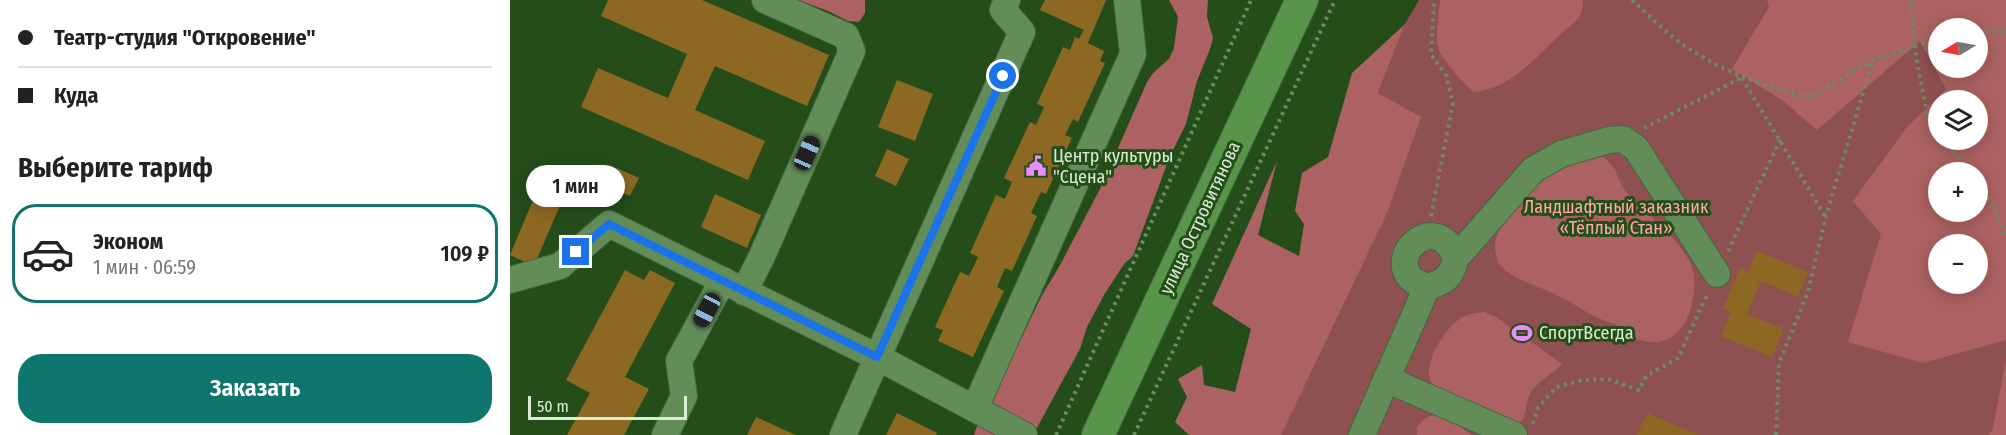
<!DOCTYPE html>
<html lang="ru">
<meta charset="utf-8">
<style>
body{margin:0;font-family:"Fira Sans Condensed",sans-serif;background:#f6f6f6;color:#222;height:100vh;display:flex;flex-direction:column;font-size:22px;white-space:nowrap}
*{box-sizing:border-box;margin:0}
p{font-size:20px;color:#767676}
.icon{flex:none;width:33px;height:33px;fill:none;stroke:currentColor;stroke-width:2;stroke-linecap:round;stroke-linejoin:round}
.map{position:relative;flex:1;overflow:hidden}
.panel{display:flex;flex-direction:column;background:#fff;width:510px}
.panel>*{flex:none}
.guide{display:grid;align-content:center;height:132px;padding:0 18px;background:#fff}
.needle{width:39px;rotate:260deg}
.buttons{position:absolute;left:1418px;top:18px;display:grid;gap:12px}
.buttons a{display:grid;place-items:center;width:60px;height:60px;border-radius:50%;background:#fff;box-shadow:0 3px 15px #0003;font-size:30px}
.scale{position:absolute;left:18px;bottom:15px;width:159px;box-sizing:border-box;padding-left:6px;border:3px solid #d7eed1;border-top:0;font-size:16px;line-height:21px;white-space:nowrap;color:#d7eed1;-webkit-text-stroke:4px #244d1a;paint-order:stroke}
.end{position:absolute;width:27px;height:27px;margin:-14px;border:8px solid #1a73e8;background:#fff;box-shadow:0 0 0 3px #fff}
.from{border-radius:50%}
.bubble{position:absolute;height:42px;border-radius:21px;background:#fff;box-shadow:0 3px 15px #0003;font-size:20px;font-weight:600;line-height:42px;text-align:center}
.car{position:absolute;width:18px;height:36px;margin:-18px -9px;border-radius:8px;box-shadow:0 0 4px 2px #0007;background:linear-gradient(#222 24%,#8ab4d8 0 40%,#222 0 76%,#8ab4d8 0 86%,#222 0)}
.guide b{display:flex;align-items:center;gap:21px;height:57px;font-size:22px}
.guide b+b{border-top:2px solid #e0e0e0}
.guide i{width:15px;height:15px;background:#222}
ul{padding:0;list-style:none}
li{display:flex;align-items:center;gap:18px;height:99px;margin:0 12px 9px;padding:0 6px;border:3px solid #e0e0e0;border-radius:24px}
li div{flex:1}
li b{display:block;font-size:22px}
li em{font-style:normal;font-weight:600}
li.on{border-color:#0f766e}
li>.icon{width:54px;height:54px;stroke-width:1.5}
h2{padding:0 18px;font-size:27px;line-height:72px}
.primary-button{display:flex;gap:12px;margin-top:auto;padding:12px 18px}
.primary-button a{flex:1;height:69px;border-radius:24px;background:#0f766e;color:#fff;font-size:24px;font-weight:600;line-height:69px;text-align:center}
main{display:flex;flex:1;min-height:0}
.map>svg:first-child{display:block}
.green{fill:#8f5051;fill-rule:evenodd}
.forest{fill:#ac6262;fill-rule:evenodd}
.building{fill:#8d6822}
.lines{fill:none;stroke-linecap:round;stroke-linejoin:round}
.minor-casing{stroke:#41673b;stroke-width:28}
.major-casing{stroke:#41673b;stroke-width:34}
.path{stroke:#6b8d62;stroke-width:4;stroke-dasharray:3 4.5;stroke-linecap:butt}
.minor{stroke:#628d58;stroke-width:26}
.major{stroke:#59944b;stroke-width:32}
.route{stroke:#1a73e8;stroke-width:8}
.labels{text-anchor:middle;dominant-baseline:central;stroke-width:6;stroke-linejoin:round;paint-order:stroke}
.poi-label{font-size:18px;fill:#d7eed1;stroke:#244d1a;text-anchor:start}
.park-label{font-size:18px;fill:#fea9a8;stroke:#244d1a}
.street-label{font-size:18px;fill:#d7eed1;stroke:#244d1a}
</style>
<main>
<section class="panel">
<div class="guide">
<b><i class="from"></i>Театр-студия &quot;Откровение&quot;</b>
<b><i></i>Куда</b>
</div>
<h2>Выберите тариф</h2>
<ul>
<li class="on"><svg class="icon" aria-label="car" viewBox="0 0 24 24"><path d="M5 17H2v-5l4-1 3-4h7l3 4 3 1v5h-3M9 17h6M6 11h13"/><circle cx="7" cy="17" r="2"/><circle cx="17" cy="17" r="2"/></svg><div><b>Эконом</b><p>1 мин · 06:59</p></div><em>109 ₽</em></li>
</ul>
<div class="primary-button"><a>Заказать</a></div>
</section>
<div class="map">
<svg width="1496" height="435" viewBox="0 0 1496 435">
<rect width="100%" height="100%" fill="#244d1a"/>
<path class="green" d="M909 0H1496V435H716L876 98 868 93 895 24ZM1428 28H1467V68H1428ZM1428 100H1467V140H1428ZM1428 172H1467V212H1428ZM1428 244H1467V284H1428Z"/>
<path class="forest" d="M288 0H355V13L349 22 338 21 318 11Z
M659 0H698L697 17 703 38 700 49 687 81 676 124 660 156 623 256 614 264 594 295 577 327 570 349 523 435H464L469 420 493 371 509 343 532 295 549 267 590 189 637 82 643 73 659 59 664 48 668 17Z
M930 0H1073C1073 9 1071 14 1066 21 1033 46 1007 89 963 92L948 77 930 53 927 43V33Z
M1257 0H1496V340L1413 363 1338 342 1371 234 1343 201 1397 127 1436 89 1410 41 1307 130 1272 100 1222 69 1259 7ZM1428 28H1467V68H1428ZM1428 100H1467V140H1428ZM1467 172V212H1428V172ZM1467 244V284H1428V244Z
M895 24 868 93 911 117 877 213 771 435H679L665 422 677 397 668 379 692 365 694 385 725 392 741 329 702 304 767 161 748 235 789 256 794 224 785 211 792 173 818 157 842 73Z
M1091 155C1110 169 1106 181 1119 195 1138 216 1181 247 1184 276 1187 307 1171 353 1130 340 1123 337 1118 331 1111 327 1103 323 1094 321 1086 317 1074 311 1063 303 1050 297 1034 287 996 279 988 261 975 233 1008 201 1027 185 1034 178 1042 170 1051 165 1062 159 1079 158 1091 155Z
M974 312 986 317 1052 364C1043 374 1028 381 1021 392 1016 400 1017 411 1012 421L1002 423 929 390C927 388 923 387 922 384 910 366 936 327 951 318 958 314 966 313 974 312Z
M1496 360V435H1479L1483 428Z
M923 415C939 417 949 426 962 435H907V427L914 419Z"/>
<path class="building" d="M98 0H192L319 55 297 106 205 66 185 110 255 141 238 180 71 107 88 68 158 98 177 54 91 16Z
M535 0H596L578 43 594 51 590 61 595 63 568 122 563 119 555 135 562 138 536 194 531 192 521 213 527 216 502 271 495 268 487 287 494 291 463 357 428 341 433 330 425 327 450 272 459 276 468 257 460 253 486 195 495 199 502 182 494 178 520 122 526 125 534 107 527 104 553 47 560 50 565 37 569 39 574 30 530 10Z
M387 80 423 94 405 141 368 127Z
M377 149 399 159 386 186 365 176Z
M107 168 129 178 120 196 98 186Z
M29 186 54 196 24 266 0 255Z
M205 194 251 215 237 248 191 227Z
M1247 251 1298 272 1288 297 1251 281 1237 314 1274 329 1262 357 1211 336 1221 312 1213 308 1230 268 1238 272Z
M115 270 134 280 140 270 165 283 115 377 139 389 114 435H57L80 393 56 380Z
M387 413 427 433 426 435H376Z
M1137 413 1188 435H1127Z
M246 417 286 435H237Z"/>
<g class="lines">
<g class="minor-casing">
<path id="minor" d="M0 280 50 266 99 224 367 357 514 435
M917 287C914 285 908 284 904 281 873 256 927 208 946 258
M234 292 252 256 342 51 336 36 255 0
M876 379 1004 435
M465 408 623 54 617 0
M155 435 174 396 169 361 213 280
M333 435 512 32 493 10 497 0
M852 435 917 287C937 281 941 277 946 258L1023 170 1051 154 1099 140 1113 139 1126 148 1207 274"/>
</g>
<g class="major-casing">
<path id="major" d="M588 435 792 0"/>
</g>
<path class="path" d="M1122 0C1140 16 1158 35 1178 48 1215 72 1257 89 1301 97L1363 60 1428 39
M1401 0 1404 45 1418 119 1428 132
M1467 32 1496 31
M1232 78 1315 216
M1134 128 1231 78
M1433 140 1461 172
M1467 179 1475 187 1496 237
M921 216 943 103 936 75 921 55 924 0
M1218 251 1270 140
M1023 424 1028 408 1046 387 1073 380 1098 379 1129 390 1136 376 1168 358 1198 293
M546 435 741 0
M624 435 825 0
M1266 435 1269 363 1298 292 1316 216 1363 60"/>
<use href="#minor" class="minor"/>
<use href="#major" class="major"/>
</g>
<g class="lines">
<path class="route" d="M66 252 99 224 367 357 493 76"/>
</g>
<defs>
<g id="civic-bare" transform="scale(1.62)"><path d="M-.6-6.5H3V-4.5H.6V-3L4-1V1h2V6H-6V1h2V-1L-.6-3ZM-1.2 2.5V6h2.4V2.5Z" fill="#e98dfe" stroke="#244d1a" stroke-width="2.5" paint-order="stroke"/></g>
<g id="stadium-bare" transform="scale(1.62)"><path d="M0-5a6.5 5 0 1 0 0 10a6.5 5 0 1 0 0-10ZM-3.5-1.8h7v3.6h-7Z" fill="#e98dfe" stroke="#244d1a" stroke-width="2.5" paint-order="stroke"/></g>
</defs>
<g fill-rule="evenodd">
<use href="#civic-bare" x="526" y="166"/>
<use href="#stadium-bare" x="1012" y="333"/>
</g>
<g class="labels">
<g class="poi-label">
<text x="543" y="156">Центр культуры<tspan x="543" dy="21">"Сцена"</tspan></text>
<text x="1029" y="333">СпортВсегда</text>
</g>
<g class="park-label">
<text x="1106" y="207">Ландшафтный заказник<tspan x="1106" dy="21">«Тёплый Стан»</tspan></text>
</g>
<g class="street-label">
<text transform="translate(690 218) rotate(-65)">улица Островитянова</text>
</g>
</g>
</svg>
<div class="buttons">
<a><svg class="needle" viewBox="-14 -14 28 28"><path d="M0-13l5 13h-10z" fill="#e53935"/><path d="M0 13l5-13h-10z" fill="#767676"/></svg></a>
<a><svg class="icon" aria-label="layers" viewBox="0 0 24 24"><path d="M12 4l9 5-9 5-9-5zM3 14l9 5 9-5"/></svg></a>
<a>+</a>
<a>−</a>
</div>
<div class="scale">50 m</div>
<i class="end from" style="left:493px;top:76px"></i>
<i class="end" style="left:66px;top:252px"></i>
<div class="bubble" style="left:16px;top:165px;width:99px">1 мин</div>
<i class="car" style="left:297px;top:153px;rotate:24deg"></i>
<i class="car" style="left:197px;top:310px;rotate:208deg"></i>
</div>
</main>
